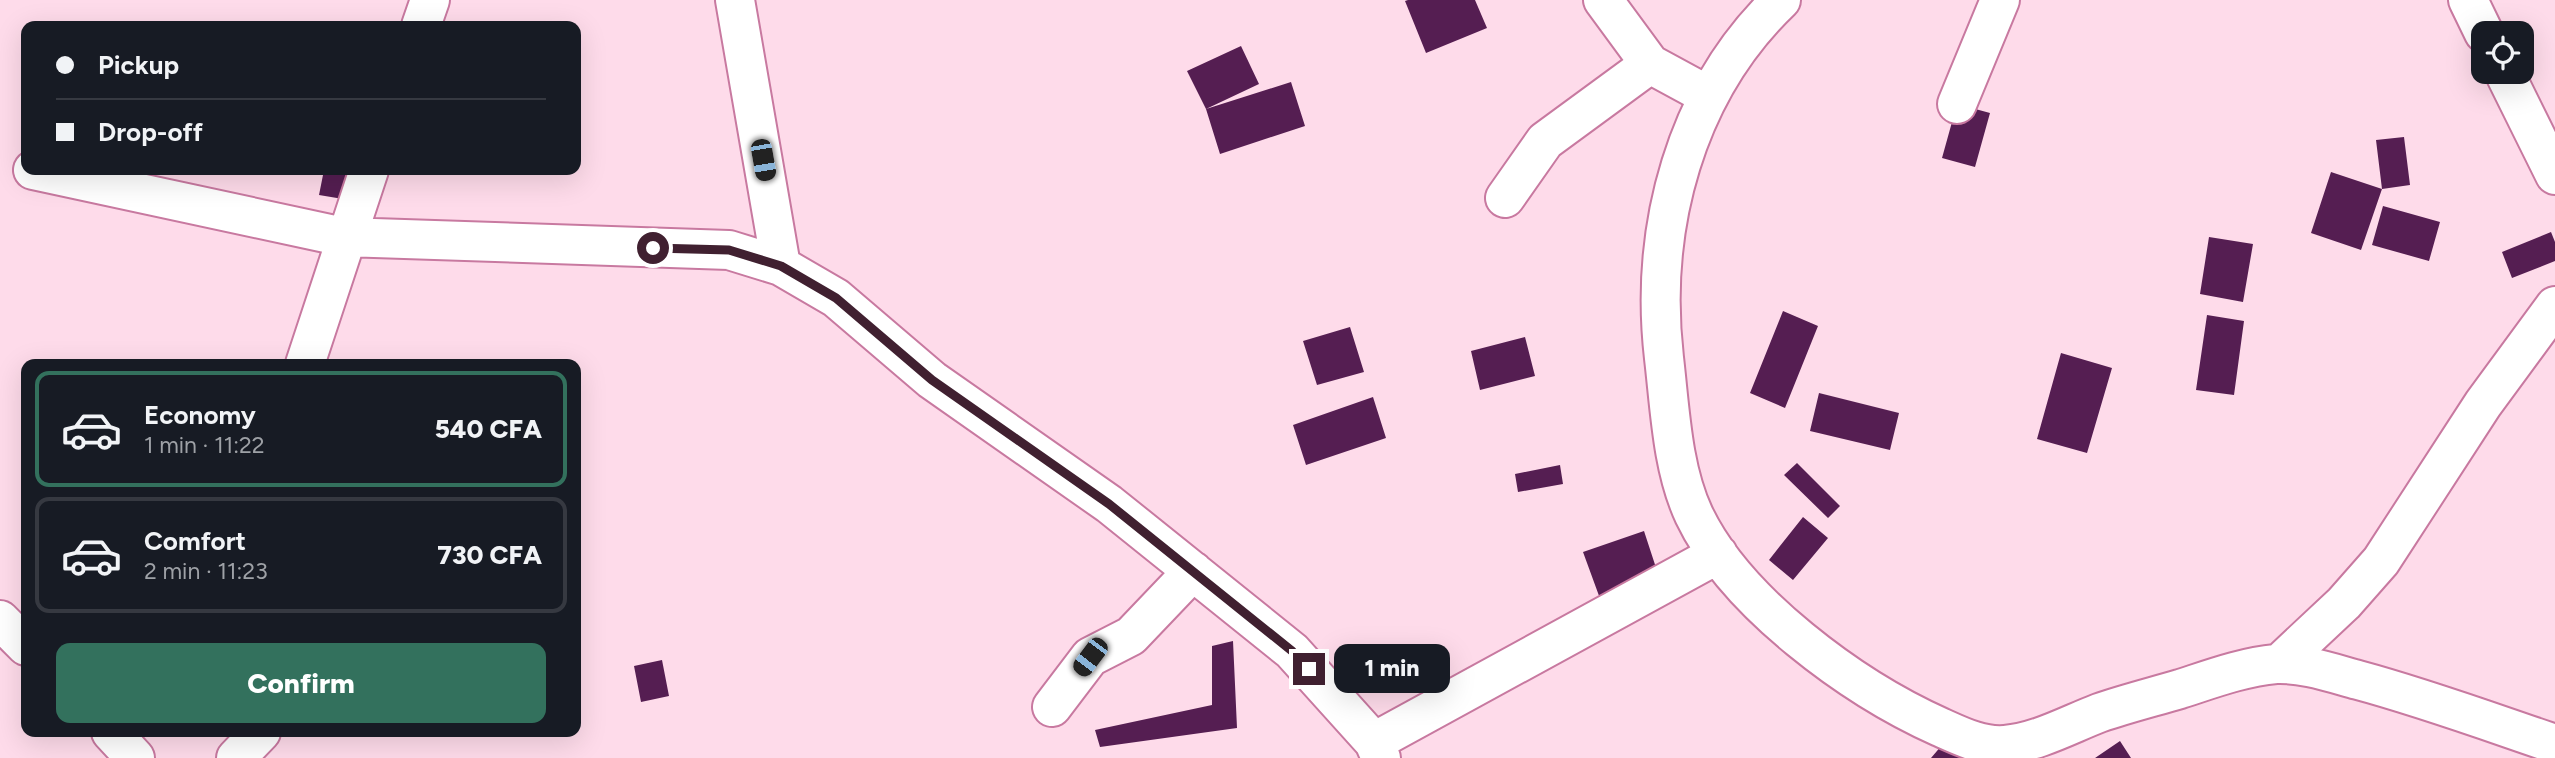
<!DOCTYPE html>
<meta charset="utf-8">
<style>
body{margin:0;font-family:Figtree,sans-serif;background:#242831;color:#f1f3f6;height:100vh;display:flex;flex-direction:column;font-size:26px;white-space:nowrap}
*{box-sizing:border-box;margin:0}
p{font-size:23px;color:#9ea1a6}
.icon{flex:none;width:38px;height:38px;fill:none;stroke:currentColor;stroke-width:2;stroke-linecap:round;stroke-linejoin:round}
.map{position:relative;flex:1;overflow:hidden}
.panel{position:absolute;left:21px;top:359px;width:560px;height:378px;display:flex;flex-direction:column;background:#171b24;border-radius:14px;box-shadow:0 7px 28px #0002}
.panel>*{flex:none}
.top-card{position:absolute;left:21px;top:21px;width:560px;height:154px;border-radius:14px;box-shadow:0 7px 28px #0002;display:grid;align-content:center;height:154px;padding:0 35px;background:#171b24}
.controls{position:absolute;left:2471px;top:21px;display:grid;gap:14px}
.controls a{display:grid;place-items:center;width:63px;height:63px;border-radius:14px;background:#171b24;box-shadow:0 7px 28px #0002;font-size:35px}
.end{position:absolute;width:32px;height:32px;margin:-16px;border:9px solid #402030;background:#fff;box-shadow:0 0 0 4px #fff}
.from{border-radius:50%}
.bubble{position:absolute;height:49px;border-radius:14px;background:#171b24;box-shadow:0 7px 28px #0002;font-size:23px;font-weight:800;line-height:49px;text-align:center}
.car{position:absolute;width:21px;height:42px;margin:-21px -10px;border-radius:9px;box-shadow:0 0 5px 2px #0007;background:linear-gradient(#222 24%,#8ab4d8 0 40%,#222 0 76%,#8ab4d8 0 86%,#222 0)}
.top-card b{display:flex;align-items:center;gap:24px;height:66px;font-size:26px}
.top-card b+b{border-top:2px solid #363941}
.top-card i{width:18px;height:18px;background:#f1f3f6}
ul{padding:12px 0 0;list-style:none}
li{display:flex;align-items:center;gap:21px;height:116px;margin:0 14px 10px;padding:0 21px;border:4px solid #363941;border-radius:14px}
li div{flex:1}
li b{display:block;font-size:26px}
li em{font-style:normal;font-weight:800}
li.active{border-color:#33715d}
li>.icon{width:63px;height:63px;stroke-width:1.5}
.action{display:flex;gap:14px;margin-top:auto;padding:14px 35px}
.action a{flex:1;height:80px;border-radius:14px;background:#33715d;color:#fff;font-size:28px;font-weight:800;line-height:80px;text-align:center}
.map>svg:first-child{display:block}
.building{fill:#551e52}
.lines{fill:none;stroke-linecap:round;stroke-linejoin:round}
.street-casing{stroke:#c879a0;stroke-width:42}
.secondary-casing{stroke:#c879a0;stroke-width:42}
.street{stroke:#fff;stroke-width:38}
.secondary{stroke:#fff;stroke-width:38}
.route{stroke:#402030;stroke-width:9}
</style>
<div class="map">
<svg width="2555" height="758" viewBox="0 0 2555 758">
<rect width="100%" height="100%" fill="#fedbea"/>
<path class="building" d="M1408 0H1475L1487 28 1426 53 1405 1Z
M1241 46 1259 84 1206 109 1187 71Z
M1291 82 1305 126 1220 154 1206 109Z
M1957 104 1990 113 1975 167 1942 158Z
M2404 137 2410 185 2382 189 2376 140Z
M324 170H360L355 201 319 195Z
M2331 172 2382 189 2361 250 2311 233Z
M2383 206 2440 222 2429 261 2372 245Z
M2551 232 2555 242V261L2512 278 2502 252Z
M2209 237 2253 244 2243 302 2200 294Z
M1783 311 1818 326 1785 408 1750 393Z
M2207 315 2244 321 2234 395 2196 390Z
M1350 327 1364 372 1317 385 1303 341Z
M1525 337 1535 376 1480 390 1471 351Z
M2061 353 2112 368 2087 453 2037 439Z
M1819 393 1899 413 1890 450 1810 431Z
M1373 397 1386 438 1306 465 1293 425Z
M1797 463 1840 506 1828 518 1784 475Z
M1560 465 1563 484 1518 492 1515 474Z
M1803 517 1828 538 1793 580 1769 560Z
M1644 531 1661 583 1602 604 1583 552Z
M1233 641 1237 728 1100 747 1095 730 1212 705V646Z
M662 660 669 696 641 702 634 666Z
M1948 738 1970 758H1931Z
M2120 741 2131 758H2095Z"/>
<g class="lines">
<g class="street-casing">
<path id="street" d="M735 0 781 266
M1603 0 1650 64 1709 96
M1781 0C1685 92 1649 228 1664 358 1670 409 1672 468 1694 515 1736 603 1853 688 1940 727 1960 736 1982 747 2005 745 2038 742 2068 725 2099 713 2125 704 2153 697 2180 689 2211 679 2243 667 2276 664 2303 663 2332 673 2358 680 2425 698 2490 722 2555 744
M421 26 430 0
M1957 104 2000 0
M33 170 344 237 729 250 781 266 836 298 932 380 1109 504 1292 651 1374 742 1381 758
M1505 198 1545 141 1650 64
M305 364 369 170
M0 620 26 646
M2279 664 2344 603 2381 561 2483 404 2555 306
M1052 707 1090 657 1131 636 1193 571
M111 732 135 758
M1374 742 1718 554
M236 758 261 732"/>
</g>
<g class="secondary-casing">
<path id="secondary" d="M2468 0 2484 33
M2504 72 2555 175"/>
</g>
<use href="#street" class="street"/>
<use href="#secondary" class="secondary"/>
</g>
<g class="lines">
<path class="route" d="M653 248 729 250 781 266 836 298 932 380 1109 504 1292 651 1309 669"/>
</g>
</svg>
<div class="controls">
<a><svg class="icon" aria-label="locate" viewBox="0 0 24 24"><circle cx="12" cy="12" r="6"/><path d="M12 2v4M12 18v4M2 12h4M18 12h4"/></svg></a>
</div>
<i class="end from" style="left:653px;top:248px"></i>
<i class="end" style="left:1309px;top:669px"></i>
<div class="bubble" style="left:1334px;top:644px;width:116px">1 min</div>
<i class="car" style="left:763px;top:160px;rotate:170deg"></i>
<i class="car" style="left:1090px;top:657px;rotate:217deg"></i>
<div class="top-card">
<b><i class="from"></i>Pickup</b>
<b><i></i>Drop-off</b>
</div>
<section class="panel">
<ul>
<li class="active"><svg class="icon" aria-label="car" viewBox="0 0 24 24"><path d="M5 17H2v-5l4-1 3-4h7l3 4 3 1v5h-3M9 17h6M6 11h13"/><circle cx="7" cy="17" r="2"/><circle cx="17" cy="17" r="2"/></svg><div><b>Economy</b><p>1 min · 11:22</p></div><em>540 CFA</em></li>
<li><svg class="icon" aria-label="car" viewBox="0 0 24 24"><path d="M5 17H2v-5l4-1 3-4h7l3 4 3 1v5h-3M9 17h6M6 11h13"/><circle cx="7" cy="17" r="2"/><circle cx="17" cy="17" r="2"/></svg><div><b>Comfort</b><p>2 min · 11:23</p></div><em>730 CFA</em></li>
</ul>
<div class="action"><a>Confirm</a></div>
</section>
</div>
